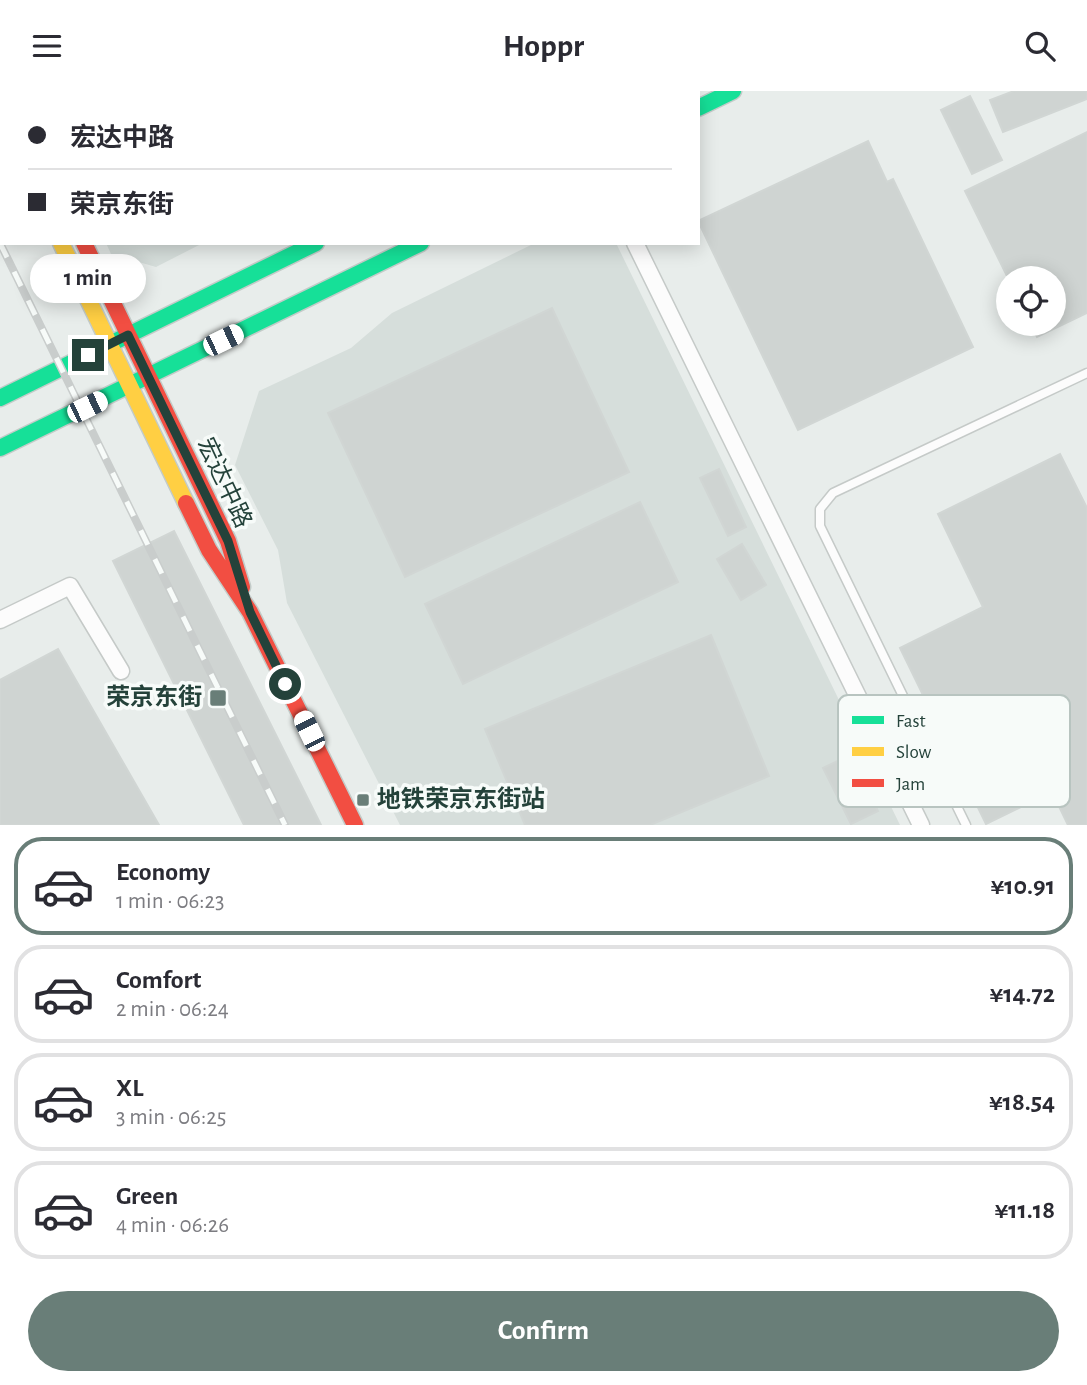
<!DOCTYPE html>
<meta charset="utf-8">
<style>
body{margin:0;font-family:"Alegreya Sans","Noto Sans SC",sans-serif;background:#f2f2f3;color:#2b2b33;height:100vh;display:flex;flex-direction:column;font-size:26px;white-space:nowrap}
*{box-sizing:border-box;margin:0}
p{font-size:23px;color:#7c7c81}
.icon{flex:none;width:38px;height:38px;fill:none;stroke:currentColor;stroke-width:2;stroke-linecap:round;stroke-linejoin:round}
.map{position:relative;height:734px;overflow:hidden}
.drawer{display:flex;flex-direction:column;background:#fff;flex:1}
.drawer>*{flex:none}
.top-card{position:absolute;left:0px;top:0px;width:700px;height:154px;box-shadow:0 4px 18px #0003;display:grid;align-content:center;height:154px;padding:0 28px;background:#fff}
.controls{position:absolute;left:996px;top:175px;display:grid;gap:14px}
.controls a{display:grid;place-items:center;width:70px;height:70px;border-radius:50%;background:#fff;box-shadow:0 4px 18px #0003;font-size:35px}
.end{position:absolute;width:32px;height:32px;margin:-16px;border:9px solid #24423a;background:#fff;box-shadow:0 0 0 4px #fff}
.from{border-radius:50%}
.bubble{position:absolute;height:49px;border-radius:24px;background:#fff;box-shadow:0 4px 18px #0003;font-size:23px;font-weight:700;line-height:49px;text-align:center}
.car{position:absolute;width:21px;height:42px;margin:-21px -10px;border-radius:9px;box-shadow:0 0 5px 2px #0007;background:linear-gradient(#fff 24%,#345 0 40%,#fff 0 76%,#345 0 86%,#fff 0)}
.top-card b{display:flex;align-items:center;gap:24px;height:66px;font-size:26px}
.top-card b+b{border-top:2px solid #e1e1e2}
.top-card i{width:18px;height:18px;background:#2b2b33}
ul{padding:12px 0 0;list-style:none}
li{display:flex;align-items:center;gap:21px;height:98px;margin:0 14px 10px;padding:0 14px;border:4px solid #e1e1e2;border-radius:28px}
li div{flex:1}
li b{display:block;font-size:26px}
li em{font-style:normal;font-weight:700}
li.selected{border-color:#697e78}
li>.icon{width:63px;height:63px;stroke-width:1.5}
.cta{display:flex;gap:14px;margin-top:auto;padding:14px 28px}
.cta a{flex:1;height:80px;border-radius:42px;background:#697e78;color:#fff;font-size:28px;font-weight:700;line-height:80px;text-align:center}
header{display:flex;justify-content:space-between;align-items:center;height:91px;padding:0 28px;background:#fff;font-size:32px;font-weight:700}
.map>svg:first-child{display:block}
.built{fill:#d6dedb}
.building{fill:#cfd4d2;stroke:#d1d6d4;stroke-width:2}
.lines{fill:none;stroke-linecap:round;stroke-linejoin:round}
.lane-casing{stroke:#c5cac8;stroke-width:11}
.street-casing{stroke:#c5cac8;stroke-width:19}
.fast-casing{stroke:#c3cbc8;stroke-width:19}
.slow-casing{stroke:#c3cbc8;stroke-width:19}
.jam-casing{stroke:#c3cbc8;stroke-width:19}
.lane{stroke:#fcfcfc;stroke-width:8}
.street{stroke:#fcfcfc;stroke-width:16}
.fast{stroke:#16e098;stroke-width:16}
.slow{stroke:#ffcf43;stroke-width:16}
.jam{stroke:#f24e42;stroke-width:16}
.rail-casing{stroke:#c9cdcc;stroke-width:8}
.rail{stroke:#f7fbf9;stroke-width:5;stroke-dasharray:16;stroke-linecap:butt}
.route{stroke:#24423a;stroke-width:9}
.poi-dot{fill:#697e78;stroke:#f7fbf9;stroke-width:2.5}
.labels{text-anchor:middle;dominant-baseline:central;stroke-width:7;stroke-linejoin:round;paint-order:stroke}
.street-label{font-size:24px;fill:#24423a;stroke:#f7fbf9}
.poi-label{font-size:24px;font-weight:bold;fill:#24423a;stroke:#f7fbf9;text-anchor:end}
.key{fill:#f7fbf9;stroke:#b8c4c0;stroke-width:2}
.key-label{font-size:19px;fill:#24423a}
</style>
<header><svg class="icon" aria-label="menu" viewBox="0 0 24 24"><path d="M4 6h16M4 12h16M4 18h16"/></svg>Hoppr<svg class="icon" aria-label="search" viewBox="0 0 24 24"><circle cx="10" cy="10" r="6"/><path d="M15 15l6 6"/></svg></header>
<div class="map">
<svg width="1087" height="734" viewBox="0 0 1087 734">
<rect width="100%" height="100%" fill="#e8edeb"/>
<path class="built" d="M34 0H498L494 2Z
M106 152H203L156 176 111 163Z
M535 152H616L900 734H400L287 512 278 459 235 374 259 300 351 257 392 222Z"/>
<path class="building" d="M137 0H328L329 2H138Z
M1014 0H1087V8L1003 41 990 9Z
M970 5 1002 69 972 83 941 19Z
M1087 41V222L1037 246 1031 233H1054V187H1008L965 100Z
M868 50 887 91 893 88 973 256 798 339 698 130Z
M552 217 629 381 405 486 328 322Z
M1060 363 1087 417V734H1068L1052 701 986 733 900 557 983 516 938 423Z
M719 378 746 436 728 445 700 387Z
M640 411 678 491 463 593 425 513Z
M174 440 321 734H244L113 470Z
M742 453 766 494 741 509 717 468Z
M711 544 769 685 650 734H525L485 638Z
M58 558 159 734H0V589Z
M850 664 878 720 851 733 823 677Z"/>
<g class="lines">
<g class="lane-casing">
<path id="lane" d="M102 2 106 0
M966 734 820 435V418L833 402 1087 282"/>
</g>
<g class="street-casing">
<path id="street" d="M564 0 565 2
M635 152 921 734
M0 529 70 495 121 580"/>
</g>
<g class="fast-casing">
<path id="fast" d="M698 17 733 0
M0 307 316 152
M0 357 421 152"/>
</g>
<g class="slow-casing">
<path id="slow" d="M5 0 6 2
M61 152 186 412"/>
</g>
<g class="jam-casing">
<path id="jam" d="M621 2 624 0
M84 152 228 450 242 496
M186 412 209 459 250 521 355 734"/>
</g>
<use href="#lane" class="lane"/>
<use href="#street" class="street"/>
<use href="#fast" class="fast"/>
<use href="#slow" class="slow"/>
<use href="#jam" class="jam"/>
<g class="rail-casing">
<path id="rail" d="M0 152 285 734"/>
</g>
<use href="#rail" class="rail"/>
</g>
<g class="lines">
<path class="route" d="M88 264 128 244 228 450 250 521 285 593"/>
</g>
<g class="poi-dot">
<rect x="209" y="598" width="18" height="18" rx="3.5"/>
<rect x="356" y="702" width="14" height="14" rx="3.5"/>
</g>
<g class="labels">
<g class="street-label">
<text transform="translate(224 392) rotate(65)">宏达中路</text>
</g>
<g class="poi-label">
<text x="202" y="607">荣京东街</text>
<text x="377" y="709" text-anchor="start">地铁荣京东街站</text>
</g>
</g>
<rect x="838" y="604" width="232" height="112" rx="10" class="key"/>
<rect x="852" y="625" width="32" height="8" fill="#16e098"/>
<rect x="852" y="656" width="32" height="9" fill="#ffcf43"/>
<rect x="852" y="688" width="32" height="8" fill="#f24e42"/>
<g class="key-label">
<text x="896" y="636">Fast</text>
<text x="896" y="667">Slow</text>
<text x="896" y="699">Jam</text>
</g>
</svg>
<div class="controls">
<a><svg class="icon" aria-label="locate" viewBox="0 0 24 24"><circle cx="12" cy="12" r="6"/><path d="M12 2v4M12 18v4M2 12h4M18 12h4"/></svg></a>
</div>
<i class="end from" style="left:285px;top:593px"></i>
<i class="end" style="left:88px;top:264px"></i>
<div class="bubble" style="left:30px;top:163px;width:116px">1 min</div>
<i class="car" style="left:223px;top:249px;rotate:64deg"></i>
<i class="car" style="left:87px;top:316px;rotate:64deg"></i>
<i class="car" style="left:309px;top:640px;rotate:334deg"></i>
<div class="top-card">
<b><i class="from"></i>宏达中路</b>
<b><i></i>荣京东街</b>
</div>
</div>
<section class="drawer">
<ul>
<li class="selected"><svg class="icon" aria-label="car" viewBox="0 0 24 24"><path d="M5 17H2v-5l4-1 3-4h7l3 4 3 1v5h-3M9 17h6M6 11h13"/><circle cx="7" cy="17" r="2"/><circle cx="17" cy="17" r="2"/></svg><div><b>Economy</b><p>1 min · 06:23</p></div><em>¥10.91</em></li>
<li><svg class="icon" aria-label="car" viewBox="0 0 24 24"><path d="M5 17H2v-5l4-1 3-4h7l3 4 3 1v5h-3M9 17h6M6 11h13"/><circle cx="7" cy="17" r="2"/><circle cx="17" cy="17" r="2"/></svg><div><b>Comfort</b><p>2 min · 06:24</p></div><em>¥14.72</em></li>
<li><svg class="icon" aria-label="car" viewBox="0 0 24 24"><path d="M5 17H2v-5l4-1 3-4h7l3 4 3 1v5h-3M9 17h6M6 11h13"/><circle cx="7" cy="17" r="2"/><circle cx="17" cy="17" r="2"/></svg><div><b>XL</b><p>3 min · 06:25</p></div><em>¥18.54</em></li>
<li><svg class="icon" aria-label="car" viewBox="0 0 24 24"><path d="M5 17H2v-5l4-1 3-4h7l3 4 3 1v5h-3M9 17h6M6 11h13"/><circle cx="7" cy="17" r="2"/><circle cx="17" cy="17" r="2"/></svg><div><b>Green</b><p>4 min · 06:26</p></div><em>¥11.18</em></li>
</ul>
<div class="cta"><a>Confirm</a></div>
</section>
